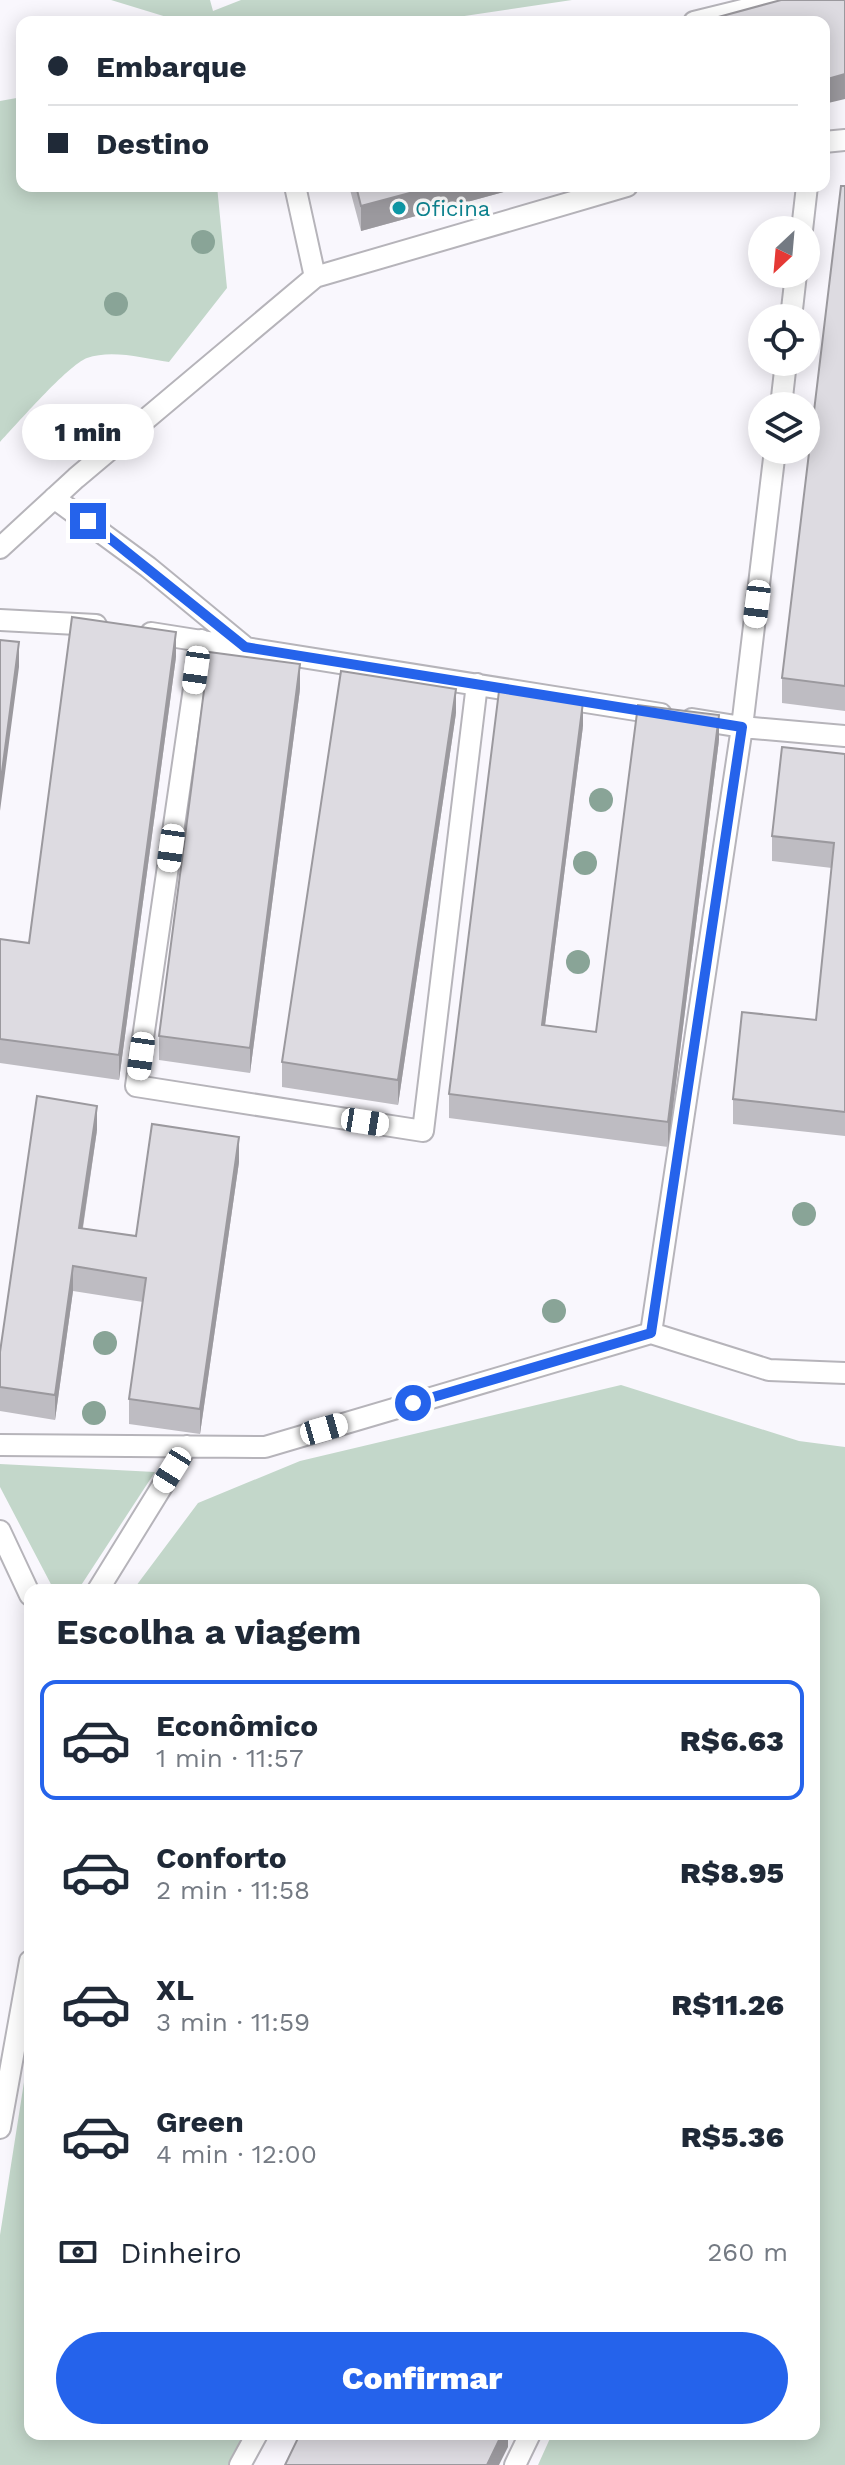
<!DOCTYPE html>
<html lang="pt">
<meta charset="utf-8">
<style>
body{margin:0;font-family:"Work Sans",sans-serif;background:#f6f6f7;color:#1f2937;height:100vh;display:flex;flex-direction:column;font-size:30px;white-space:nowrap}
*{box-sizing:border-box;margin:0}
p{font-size:26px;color:#747a83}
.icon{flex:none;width:44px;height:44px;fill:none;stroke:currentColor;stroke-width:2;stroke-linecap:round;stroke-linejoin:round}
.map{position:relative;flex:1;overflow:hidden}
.side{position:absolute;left:24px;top:1584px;width:796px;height:856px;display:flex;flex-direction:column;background:#fff;border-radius:16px;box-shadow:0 4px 20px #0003}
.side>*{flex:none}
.hud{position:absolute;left:16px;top:16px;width:814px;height:176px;border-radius:16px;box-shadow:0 4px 20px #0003;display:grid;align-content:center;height:176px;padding:0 32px;background:#fff}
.needle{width:52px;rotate:206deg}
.controls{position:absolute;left:748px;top:216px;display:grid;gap:16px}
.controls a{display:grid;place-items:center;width:72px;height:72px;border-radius:50%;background:#fff;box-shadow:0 4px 20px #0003;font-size:40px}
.end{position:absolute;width:36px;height:36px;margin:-18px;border:10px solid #2563eb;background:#fff;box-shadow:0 0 0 4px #fff}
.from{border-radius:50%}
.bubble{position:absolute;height:56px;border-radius:28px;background:#fff;box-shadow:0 4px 20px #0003;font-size:26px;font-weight:800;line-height:56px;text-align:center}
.car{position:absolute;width:24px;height:48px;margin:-24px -12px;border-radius:10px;box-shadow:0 0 6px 2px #0007;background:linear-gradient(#fff 24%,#345 0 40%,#fff 0 76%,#345 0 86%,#fff 0)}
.hud b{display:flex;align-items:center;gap:28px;height:76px;font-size:30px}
.hud b+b{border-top:2px solid #e0e1e3}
.hud i{width:20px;height:20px;background:#1f2937}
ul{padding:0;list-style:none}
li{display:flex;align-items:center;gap:24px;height:120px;margin:0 16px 12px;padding:0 16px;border:4px solid transparent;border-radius:16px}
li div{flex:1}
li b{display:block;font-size:30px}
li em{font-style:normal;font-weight:800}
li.current{border-color:#2563eb}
li>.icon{width:72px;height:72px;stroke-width:1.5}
h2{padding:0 32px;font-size:36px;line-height:96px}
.pay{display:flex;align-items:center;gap:20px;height:88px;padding:0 32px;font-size:30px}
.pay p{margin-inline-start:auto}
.action{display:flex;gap:16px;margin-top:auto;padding:16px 32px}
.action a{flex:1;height:92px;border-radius:48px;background:#2563eb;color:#fff;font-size:32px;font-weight:800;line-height:92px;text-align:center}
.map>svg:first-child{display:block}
.green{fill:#c3d7ca}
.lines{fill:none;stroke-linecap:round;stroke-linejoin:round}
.lane-casing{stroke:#b6b4ba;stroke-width:24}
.lane{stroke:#fff;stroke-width:20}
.tree{fill:#89a497}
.wall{fill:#bebcc2}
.shaded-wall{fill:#9b999e}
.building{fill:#dddbe1;stroke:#9b999e;stroke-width:2}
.route{stroke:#2563eb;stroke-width:10}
.culture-dot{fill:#0f9aa8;stroke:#fff;stroke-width:3}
.labels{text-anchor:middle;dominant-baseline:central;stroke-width:7;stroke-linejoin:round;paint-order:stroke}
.culture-label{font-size:22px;fill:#0d838f;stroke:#fff;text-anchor:start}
</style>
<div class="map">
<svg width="845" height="2465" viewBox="0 0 845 2465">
<rect width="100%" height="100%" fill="#f9f7fd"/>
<path class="green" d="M111 0H210L213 11 241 0H572L424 22H183Z
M22 97V186H217L227 288 169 362C144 358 111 349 87 358 68 365 16 425 0 442V101Z
M621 1385 799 1441 845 1447V2465H538L552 2434H814V1590H133L198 1503 300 1461Z
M0 1464 155 1472 78 1590H54L0 1487Z
M30 2044V2434H257L240 2465H0V2235Z"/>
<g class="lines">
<g class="lane-casing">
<path id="lane" d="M694 22 783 0
M824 142 845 140
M295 186 315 277
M802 230 807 186
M791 318 796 274
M781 406 786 362
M775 450 742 727 845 736
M54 498 148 567 245 647
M0 548 76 478 315 277 627 186
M0 620 96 625
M151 633 661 714
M201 640 136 1086 423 1131 477 684
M651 1333 742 727 692 719
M0 1445 265 1447 651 1333 769 1370 845 1373
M0 1531 30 1595
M98 1590 187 1446
M0 2128 30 1961
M240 2465 257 2434
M515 2465 530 2434"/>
</g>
<use href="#lane" class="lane"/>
</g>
<g class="tree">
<circle cx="203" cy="242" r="12"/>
<circle cx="116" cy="304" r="12"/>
<circle cx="601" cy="800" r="12"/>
<circle cx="585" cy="863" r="12"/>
<circle cx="578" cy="962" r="12"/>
<circle cx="804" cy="1214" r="12"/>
<circle cx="554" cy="1311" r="12"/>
<circle cx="105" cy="1343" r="12"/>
<circle cx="94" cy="1413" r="12"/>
</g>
<path class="wall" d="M349 186H526L361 231Z
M845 186V711L782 703V678Z
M176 657 119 1080 0 1063V939L29 943Z
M300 689 250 1073 159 1060V1036Z
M456 713 398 1105 282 1087V1062Z
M583 726 545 1025 596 1032 719 740 668 1147 449 1118V1094Z
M845 754V1136L733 1124V1099L816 1020 832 868 772 861V836Z
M97 1130 83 1228 136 1236 239 1162 200 1434 129 1424V1399L143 1302 73 1291 55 1420 0 1411V1352Z"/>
<path class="shaded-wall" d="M845 74V99L824 104V80Z
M436 186H526L361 231V206Z
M176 632V657L119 1080V1055Z
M19 642V667L0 811V787Z
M300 664V689L250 1073V1048Z
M456 689V713L398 1105V1080Z
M583 702V726L542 1049V1025Z
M719 715V740L668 1147V1122Z
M97 1106V1130L79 1252V1228Z
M239 1137V1162L200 1434V1409Z
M73 1266V1291L55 1420V1395Z
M502 2434H508V2447L499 2465H487Z"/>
<path class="building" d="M781 0H845V74L824 80V22H700Z
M356 186H436L361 206Z
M841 186H845V686L782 678Z
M72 617 176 632 119 1055 0 1039V939L29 943Z
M0 640 19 642 0 787Z
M209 652 300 664 250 1048 159 1036Z
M341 671 456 689 398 1080 282 1062Z
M499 691 583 702 542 1025 596 1032 638 705 719 715 668 1122 449 1094Z
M782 747 845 754V1112L733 1099 742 1012 816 1020 834 843 772 836Z
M37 1096 97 1106 79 1228 136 1236 152 1124 239 1137 200 1409 129 1399 146 1278 73 1266 55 1395 0 1387V1352Z
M300 2434H502L487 2465H285Z"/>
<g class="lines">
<path class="route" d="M88 521 245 647 742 727 651 1333 413 1403"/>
</g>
<circle class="culture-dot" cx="399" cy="208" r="8"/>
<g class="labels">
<g class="culture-label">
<text x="415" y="208">Oficina</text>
</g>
</g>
</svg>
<div class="controls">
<a><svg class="needle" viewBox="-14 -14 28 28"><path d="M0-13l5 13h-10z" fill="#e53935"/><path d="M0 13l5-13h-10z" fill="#747a83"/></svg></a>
<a><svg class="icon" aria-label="locate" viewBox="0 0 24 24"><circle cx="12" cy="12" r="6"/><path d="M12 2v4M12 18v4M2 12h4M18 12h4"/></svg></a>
<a><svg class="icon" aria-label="layers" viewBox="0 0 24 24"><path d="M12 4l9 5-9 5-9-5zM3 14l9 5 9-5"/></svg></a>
</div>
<i class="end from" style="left:413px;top:1403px"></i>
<i class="end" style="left:88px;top:521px"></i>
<div class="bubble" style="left:22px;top:404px;width:132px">1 min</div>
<i class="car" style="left:757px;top:604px;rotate:187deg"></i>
<i class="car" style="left:196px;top:670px;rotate:188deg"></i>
<i class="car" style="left:171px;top:848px;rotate:188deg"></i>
<i class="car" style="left:141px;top:1056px;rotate:188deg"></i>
<i class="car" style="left:365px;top:1122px;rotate:99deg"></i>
<i class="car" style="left:324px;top:1429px;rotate:74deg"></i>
<i class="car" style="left:172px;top:1470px;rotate:212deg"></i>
<div class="hud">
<b><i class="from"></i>Embarque</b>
<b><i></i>Destino</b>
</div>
<section class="side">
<h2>Escolha a viagem</h2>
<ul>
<li class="current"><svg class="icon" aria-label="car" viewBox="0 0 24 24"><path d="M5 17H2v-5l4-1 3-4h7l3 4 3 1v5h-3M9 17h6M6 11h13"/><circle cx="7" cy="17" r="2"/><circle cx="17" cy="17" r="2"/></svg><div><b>Econômico</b><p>1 min · 11:57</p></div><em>R$6.63</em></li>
<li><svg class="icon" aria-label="car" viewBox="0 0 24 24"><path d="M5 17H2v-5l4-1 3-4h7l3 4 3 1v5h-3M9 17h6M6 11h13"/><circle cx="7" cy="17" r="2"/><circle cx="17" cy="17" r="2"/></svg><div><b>Conforto</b><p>2 min · 11:58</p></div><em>R$8.95</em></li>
<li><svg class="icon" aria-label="car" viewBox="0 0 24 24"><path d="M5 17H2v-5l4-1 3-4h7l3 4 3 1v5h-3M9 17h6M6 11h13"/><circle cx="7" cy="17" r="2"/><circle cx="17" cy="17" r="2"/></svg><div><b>XL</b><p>3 min · 11:59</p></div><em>R$11.26</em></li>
<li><svg class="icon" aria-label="car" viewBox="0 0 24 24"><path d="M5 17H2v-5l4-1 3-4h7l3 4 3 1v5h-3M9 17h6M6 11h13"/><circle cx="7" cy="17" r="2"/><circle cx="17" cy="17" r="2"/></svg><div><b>Green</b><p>4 min · 12:00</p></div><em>R$5.36</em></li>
</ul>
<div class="pay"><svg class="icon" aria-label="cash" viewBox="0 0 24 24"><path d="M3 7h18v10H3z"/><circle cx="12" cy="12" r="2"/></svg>Dinheiro<p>260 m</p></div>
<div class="action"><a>Confirmar</a></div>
</section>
</div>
